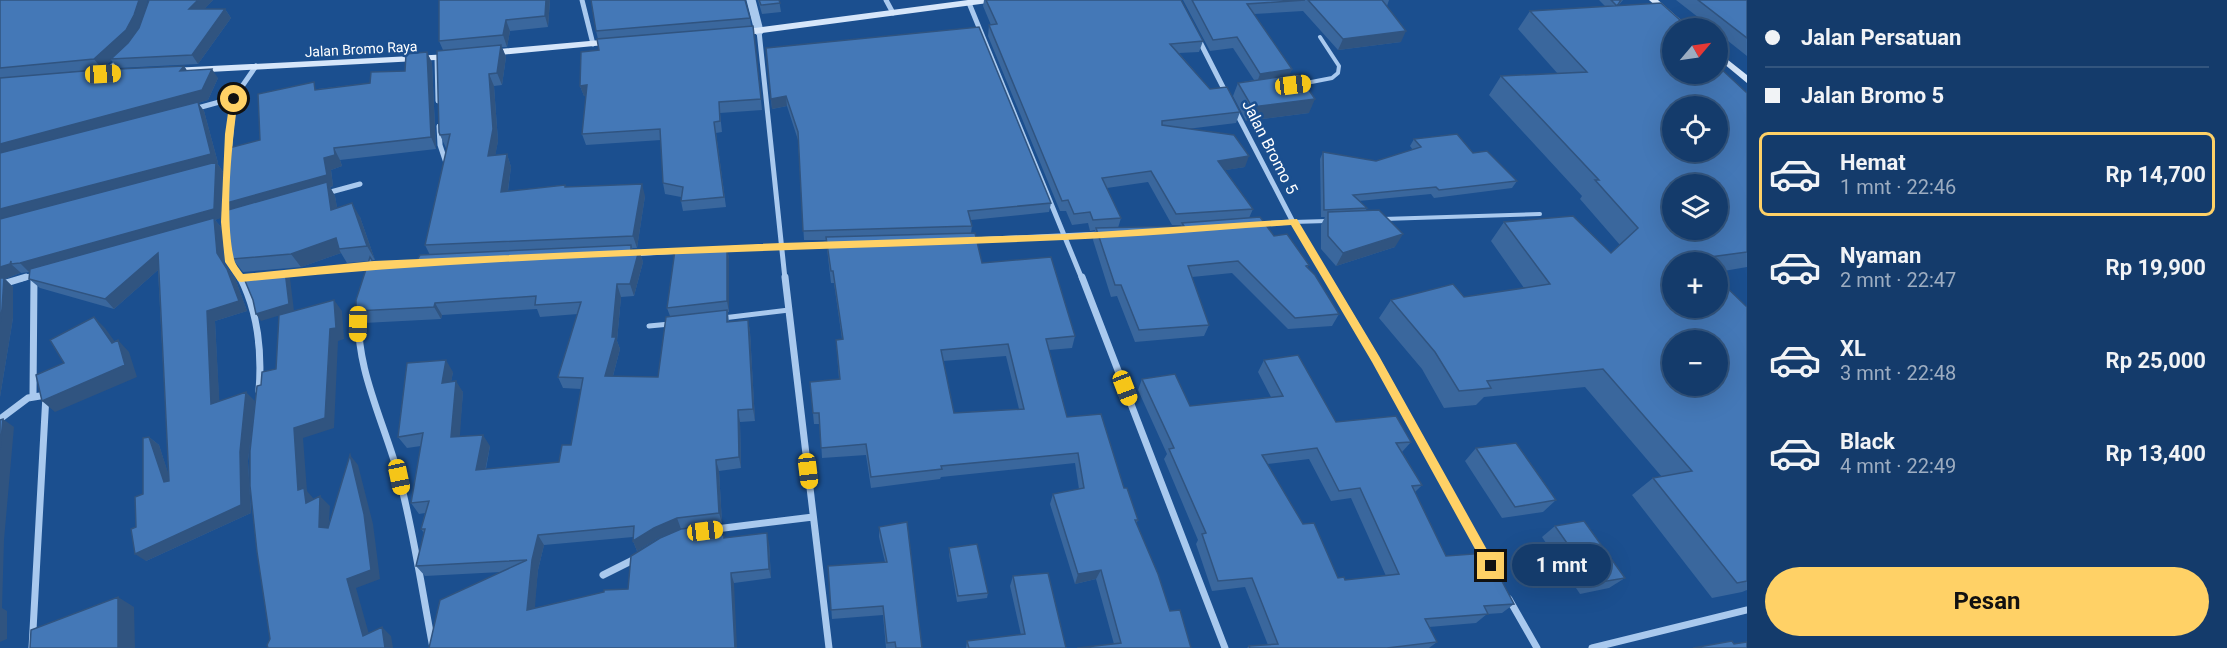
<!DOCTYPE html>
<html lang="id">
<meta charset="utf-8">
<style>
body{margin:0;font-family:Roboto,sans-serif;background:#1d4271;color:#f1f3f6;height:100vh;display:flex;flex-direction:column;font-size:22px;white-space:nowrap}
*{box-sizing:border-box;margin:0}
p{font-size:20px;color:#9dadc1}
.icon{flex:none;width:33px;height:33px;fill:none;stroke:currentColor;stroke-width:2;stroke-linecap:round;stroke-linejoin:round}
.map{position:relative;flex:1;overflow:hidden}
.sheet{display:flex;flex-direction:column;background:#143b6b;width:480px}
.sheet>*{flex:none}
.top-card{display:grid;align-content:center;height:132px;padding:0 18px;background:#143b6b}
.needle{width:39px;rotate:61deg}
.fabs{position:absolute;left:1662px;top:18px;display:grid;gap:12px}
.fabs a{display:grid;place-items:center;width:66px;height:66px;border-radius:50%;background:#143b6b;box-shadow:0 6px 24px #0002,0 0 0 2px #33557e;font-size:30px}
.end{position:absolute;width:27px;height:27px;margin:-14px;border:8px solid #ffd166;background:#111;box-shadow:0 0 0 3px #111}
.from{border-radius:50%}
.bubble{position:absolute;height:42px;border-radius:21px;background:#143b6b;box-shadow:0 6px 24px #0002,0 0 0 2px #33557e;font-size:20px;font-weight:700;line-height:42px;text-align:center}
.car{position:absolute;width:18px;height:36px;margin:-18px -9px;border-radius:8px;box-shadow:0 0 4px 2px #0007;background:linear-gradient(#f5c518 24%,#345 0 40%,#f5c518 0 76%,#345 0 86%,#f5c518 0)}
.top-card b{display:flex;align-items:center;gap:21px;height:57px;font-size:22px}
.top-card b+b{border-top:2px solid #33557e}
.top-card i{width:15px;height:15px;background:#f1f3f6}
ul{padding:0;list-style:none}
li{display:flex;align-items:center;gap:18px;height:84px;margin:0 12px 9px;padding:0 6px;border:3px solid transparent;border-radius:9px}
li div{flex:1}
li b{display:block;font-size:22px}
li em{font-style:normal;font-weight:700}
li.selected{border-color:#ffd166}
li>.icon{width:54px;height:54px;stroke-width:1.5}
.action{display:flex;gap:12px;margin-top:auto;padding:12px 18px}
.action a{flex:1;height:69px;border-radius:36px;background:#ffd166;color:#111;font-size:24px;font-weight:700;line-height:69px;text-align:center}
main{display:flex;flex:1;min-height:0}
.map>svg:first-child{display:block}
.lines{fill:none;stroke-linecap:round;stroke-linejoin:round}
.service-far1{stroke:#a9c9ee;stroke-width:4}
.service{stroke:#a9c9ee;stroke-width:5}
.minor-far1{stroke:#a9c9ee;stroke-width:5}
.minor{stroke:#a9c9ee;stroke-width:7}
.tertiary{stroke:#a9c9ee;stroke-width:9}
.secondary{fill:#d6e6fa;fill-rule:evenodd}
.wall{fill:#3a679d;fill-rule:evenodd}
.shaded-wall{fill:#305480}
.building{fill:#4478b7;stroke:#305480;stroke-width:1.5;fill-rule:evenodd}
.route{fill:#ffd166}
.labels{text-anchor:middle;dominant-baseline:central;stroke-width:5;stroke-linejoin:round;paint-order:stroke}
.far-street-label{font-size:14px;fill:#fff;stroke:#1b4f8f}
.street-label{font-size:16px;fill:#fff;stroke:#1b4f8f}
</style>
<main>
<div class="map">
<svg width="1747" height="648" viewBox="0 0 1747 648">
<rect width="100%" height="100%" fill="#1b4f8f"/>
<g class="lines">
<path class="service-far1" d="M1301 84 1332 78 1338 73 1339 66 1320 37
M1383 219 1540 214
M1293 222 1327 221"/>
<path class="service" d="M723 318 789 310
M649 326 670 324"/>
<path class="minor-far1" d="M582 0 593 44
M886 0 893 13
M969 3 1082 279
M759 31 785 279
M1198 38 1226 93
M437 58 438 101
M103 74 121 59
M194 109 234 98
M1235 110 1293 222 1327 279
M439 126 440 145 447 166
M229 155 234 98 256 66
M327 193 360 184
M1258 224 1293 222
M971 240 1101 234
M228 246 232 263 241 279
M719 249 834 244
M632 254 682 251
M279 274 373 265
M21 279 37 274
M34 279V276"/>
<path class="minor" d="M240 277C258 312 262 353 259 391
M785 277 829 648
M1082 277 1225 648
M1327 277 1376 359 1487 559
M0 285 26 277
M359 308C354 367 384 421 399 477 414 533 422 591 433 648
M33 395 34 277
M0 419 28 398 46 395 32 648
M716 529 813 517
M603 575 637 558
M1509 599 1537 648
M1592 648 1747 610"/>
<path class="tertiary" d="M751 0 759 31"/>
<path class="secondary" d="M968 0H992L988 3 740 36 735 33 740 30Z
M1649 0H1658L1690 28H1681Z
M612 39 617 42 615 44 489 56 484 53 489 50Z
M1718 52 1747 75V83L1718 59Z
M451 54 456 57 454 59 172 74 167 71 172 68Z"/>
</g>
<path class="wall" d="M0 0 143 17 149 0H213L204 9H225L231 18 198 64 118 68 111 60 102 69 36 75 184 66 187 71 218 78 208 100 198 103 204 111 218 163H217L223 172 221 211 227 210 223 204 260 140 318 89 370 83 405 71 427 52 432 63 436 149 340 160 342 166 331 170 333 186 330 187 335 196 337 208 360 217 375 260H372L373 262 417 260 430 255 425 245 447 148H446L440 135 443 50 439 41V0H550L548 27 510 31 507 47H502L506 57 502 85 494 86 498 141 495 155 507 154 511 167 508 191 565 185 566 187 645 196 637 248H632L633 250H639L643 262 634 296 621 297 617 341 620 349 613 376 658 377 670 316 667 308 727 248 729 259V312H728L729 322 748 320 750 332 755 421 740 422 741 468 719 471 722 523 681 529 658 538 637 551 633 541V537L544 545 538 570 534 608 628 589 723 535H724L725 538 769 543 771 578 734 583 429 648 501 572 425 576 416 566 424 533 421 529 425 513 419 514 411 503 421 446 407 448 398 437 453 372 451 382 463 392 459 437 490 446 486 469 559 462 571 445 581 389 563 388 558 377 578 314 540 317 537 309 442 315 441 319 364 323 356 311 369 261 347 263 341 253 301 267 243 272 223 247 221 217 215 220 222 228 224 263 235 278 247 311 215 321 219 401H255L248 461 251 513 146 561 136 527 143 494 149 437 159 445 169 477 158 270 114 309 40 288 29 279 30 272 21 273 20 272V273L5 279 13 287V318L0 397Z
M758 0H779L781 12 762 14Z
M984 0H1181L1203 41 1199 52 1179 53 1210 89 1240 112 1236 123 1187 129 1245 167 1225 170 1253 209 1249 218 1274 236 1309 265 1307 268 1339 314 1332 326 1288 329 1232 273 1192 277 1209 325 1204 336 1135 342 1117 296 1111 297 1093 240 1095 230 1090 231 1088 223 1072 225 1066 211H1060L988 36 989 25H991L983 6ZM1148 182 1172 225H1181L1180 227 1118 228 1121 218 1107 188Z
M1183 0H1389L1387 6 1401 42 1338 50 1303 11 1254 14 1292 69 1289 75 1309 113 1246 121 1233 96 1238 83 1254 80 1233 48 1210 51Z
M1599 0H1623L1618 6 1674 27 1747 93V267L1718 272V262H1672L1747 307V590L1742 592 1712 598 1632 495 1653 478 1662 477 1585 387 1484 397 1476 405 1444 408 1422 369 1379 318 1391 300 1464 297 1524 288 1491 241 1504 222 1611 253 1620 245 1580 199 1582 196 1489 95 1501 76 1558 74 1518 29 1530 11 1605 6Z
M1676 0H1747V56L1718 33V28H1712Z
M750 18 751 26H753L762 110 720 113 722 132 716 133 726 207 683 211 681 201V197L665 194 663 183 661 140 586 145 582 134 586 96H584L580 86 599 50 598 39 596 31Z
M766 48 1051 203 1049 212 971 220 972 226 971 233 982 263 1075 336 1072 348 1049 350 1067 417 1124 488 1138 520 1136 524 1170 611 1191 648 1114 644 1096 579 1075 584 1050 504 1053 494 1079 489 1075 463 941 477 940 479 871 488 866 455 822 458 820 424H814L810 382 839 379 836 340 842 339 834 283H831L826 240H804L798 140 787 106 772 109ZM1006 356 1019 409 954 413 943 361Z
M1414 139 1473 153 1517 181 1512 188 1434 198 1431 194 1359 201 1367 208 1366 210 1395 247 1336 266 1321 249V225L1325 217H1321L1320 159 1323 152 1376 161 1413 150 1410 146Z
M1264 360 1336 422 1411 442 1402 452 1422 485 1415 492 1446 556 1514 604 1502 613 1487 614 1476 623 1429 627 1437 642 1429 648H1247L1249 646 1268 645 1245 587 1212 591 1196 544 1198 540 1164 459 1167 454 1138 390 1142 379 1190 406 1271 397 1258 372ZM1309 459 1331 501 1351 498 1386 576 1345 580 1338 578 1303 524 1267 464Z
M1476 448 1556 500 1543 512 1502 518 1465 461Z
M1555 526 1625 578 1609 588 1580 594 1542 537Z
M879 527 922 648H886L883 615 832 619 828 566 885 562 879 537Z
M949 548 988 593 987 598 957 602 949 554Z
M1013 576 1066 648H966L967 641 1021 635 1010 586Z"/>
<path class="shaded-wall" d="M139 0H148L141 24 133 40 111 59V60L102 69 94 59Z
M198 0H213L195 19 189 9Z
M546 0H550L548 27 545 16Z
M225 9 231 18 198 64 192 55Z
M506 20 510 31 507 47 503 35Z
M1406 31 1401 42 1338 50 1343 39Z
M501 45 506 57 502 85 497 73Z
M427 52 432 63 436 149 431 137Z
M184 66 190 75 180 71Z
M212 69 218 78 208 100 198 103 204 111 218 163H217L223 172 221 218 215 220 222 228 224 263 235 278 247 311 215 321 220 413 211 404 207 311 217 253 214 220 29 272 20 263 0 221V144Z
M1292 69 1287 80 1256 85 1260 74Z
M489 74 494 86 498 141 493 168 488 156Z
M587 85 591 95 584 96 580 86Z
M786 96 787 106 772 109 771 99Z
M1315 99 1309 113 1246 121 1252 107Z
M334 148 340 160 342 166 331 170 333 186 330 187 335 196 340 224 231 215 223 204 324 158Z
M507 154 511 167 506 204 501 192Z
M1249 156 1245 167 1214 172 1218 161Z
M642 184 645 196 637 248 633 236Z
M352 203 360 217 375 260 367 246Z
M1403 234 1395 247 1336 266 1343 253Z
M336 238 339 249 341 253 301 267 291 254Z
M727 248 729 259V312L727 301Z
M639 250 643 262 634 296 630 284Z
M158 253 166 263 114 309 105 299Z
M11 261V264L20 272V273L5 279 13 287V318L0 397V267Z
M285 271 290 278 294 311 261 321 256 314Z
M617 284 621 297 617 341 620 349 610 387 605 376 612 337Z
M334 300 342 311 344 339 338 341 334 428 303 438 307 491 313 498 315 512 306 503 298 490 294 428 330 329Z
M435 303 442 315 441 319 434 307Z
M94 317 105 328 120 349 118 340 129 352 137 377 55 412 42 401 112 343Z
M748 320 750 332 755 421 753 409Z
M446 360 453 372 449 395 442 383Z
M456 381 463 392 459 449 451 437Z
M246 392 255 401 248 461 251 513 146 561 135 554 240 452Z
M738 410 740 422 741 468 739 457Z
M3 419 14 427 4 540 2 608 7 611V639L0 642V450Z
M483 435 490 446 483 481 476 470Z
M149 437 159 445 174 491 164 482Z
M350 455 358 465 373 524 380 579 356 588 372 645 363 636 347 579Z
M716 460 719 471 722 523 719 513Z
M320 496 330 506 328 536 319 527Z
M677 518 681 529 658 538 637 551 633 541 654 528Z
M767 533 769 543 771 578 769 569Z
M538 535 544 545 538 570 534 619 527 610 532 560Z
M1101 570 1096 579 1075 584 1078 574Z
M731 573 734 583 737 648H735Z
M118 597 134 607 135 648H118Z
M382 627 391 636 393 648H385Z"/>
<path class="building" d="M0 0H139L134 15 126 30 94 59 0 68Z
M149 0H198L189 9H225L192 55 111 59 128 43 139 28Z
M439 0H546L545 16 506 20 503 35 439 41Z
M591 0H745L750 18 596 31Z
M759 0H779L780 3 761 5Z
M986 0H1181L1203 41 1170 44 1210 89 1227 87 1240 112 1162 121V125L1234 135 1249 156 1218 161 1253 209 1176 214 1151 171 1102 178 1121 218 1093 220 1090 212 1074 214 1068 200 1062 201 989 25 997 24Z
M1192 0H1305L1247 4 1292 69 1260 74 1237 37 1213 40Z
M1308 0H1382L1406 31 1343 39Z
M1611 0H1621L1617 6Z
M1698 0H1747V38Z
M1661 3 1680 20 1674 27 1676 28H1672V74H1718V66L1747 93V252L1695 259 1700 262H1672V308H1718V279L1747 307V581L1737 583 1653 478 1692 471 1603 369 1487 381 1491 388 1459 391 1435 352 1391 300 1453 284 1464 297 1550 284 1504 222 1573 216 1611 253 1638 228 1595 180H1599L1501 76 1587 72 1530 11ZM1672 106H1718V152H1672ZM1672 184H1718V230H1672ZM1672 340H1718V386H1672Z
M753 26 761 99 719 102 720 121 714 122 724 197 681 201 683 187 663 183 660 129 582 134 587 85 580 86 581 52 599 50 597 39Z
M979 27 1051 203 968 211 972 226 803 231 798 132 786 96 771 99 766 48Z
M501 45 497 73 489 74 493 129 488 156 507 154 501 192 565 185V187L642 184 633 236 425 245 450 134 440 135 439 132 437 51Z
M427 52 431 137 334 148 335 155 324 158 327 175 223 204 225 149 260 140 258 94 314 82 315 90 370 83 371 72 405 71 406 54Z
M184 66 180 71 212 69 202 90 0 144V78L96 70Z
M1298 74 1315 99 1252 107 1238 83Z
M198 102 211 154 0 209V153Z
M1457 134 1473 153 1487 151 1517 181 1439 190 1436 187 1353 195 1367 208 1324 210 1323 152 1376 161 1421 147 1414 139Z
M216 162 214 209 20 263 11 264V261L10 264 0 267V219Z
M327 182 331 210 352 203 367 246 339 249 336 238 291 254 232 259 223 247 221 212Z
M1379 210 1403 234 1343 253 1328 236V212Z
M1260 217 1274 236 1287 234 1309 265 1306 266 1315 275 1339 314 1295 318 1238 261 1188 266 1209 325 1139 330 1121 285H1115L1096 228 1184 226 1182 223Z
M214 218 217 253 227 269 239 301 207 311 211 404 246 392 240 452 241 505 135 554 131 529 136 527 135 497 143 494V438L149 437 164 482 169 481 158 253 105 299 29 279 30 269Z
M975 233 982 263 1051 257 1075 336 1046 339 1067 417 1101 414 1124 488H1127L1138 520H1135L1158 574 1170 611 1180 610 1191 648H1077L1121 643 1101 570 1078 574 1053 494 1084 488 1078 453 941 466 942 469 871 477 866 444 821 448 819 413H813L810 382 840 379 836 340 843 339 833 271H831L826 237ZM1008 344 1024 409 954 413 941 350Z
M631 245V250H639L630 284H617L612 337H616L605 376 658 377 666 317 727 310V322L748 320 753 409 738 410 739 457 716 460 719 513 677 518 654 528 633 541 634 526 538 535 532 560 527 610 604 592V590L628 589 631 556 660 538 681 529 720 524 721 535H724V538L767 533 769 569 731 573 735 648H429L440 600 527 560 416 566 425 529H421L429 501 411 503 423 433 398 437 407 363 446 360 442 383 456 381 451 437 483 435 476 470 559 462 562 445H571L583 378 558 377 581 302 535 305 536 296 435 303 434 307 356 311V300L370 257 373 262 417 260 420 255Z
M727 248V301L667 308 675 250Z
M285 271 289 304 256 314 253 300 243 276Z
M0 278H4L2 309 0 324Z
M334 300 336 328 330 329 325 418 294 428 298 490 304 488 306 503 320 496 319 527 328 528 350 455 364 514 371 570 347 579 363 636 382 627 385 648H268L267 645 270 639 257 552 250 486V451L257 386 261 385 262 372 276 369 279 315Z
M94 317 112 343 118 340 125 365 42 401 36 375 64 363 50 340Z
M1298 355 1336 422 1396 416 1411 442 1396 443 1422 485 1412 486 1446 556 1487 553 1514 604 1484 606 1488 614 1425 619 1437 642 1387 648H1250L1249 646 1278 644 1252 578 1218 581 1202 534 1206 533 1169 449 1174 448 1142 379 1175 374 1190 406 1283 396 1264 360ZM1317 448 1339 491 1360 488 1399 574 1345 580 1344 577 1338 578 1314 523 1303 524 1262 455Z
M3 419 0 450V420Z
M1516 443 1556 500 1515 507 1476 448Z
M1584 521 1625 578 1595 583 1555 526Z
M907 522 922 648H896L895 642 887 643 883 606 831 610 828 566 887 562 879 527Z
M977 544 988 593 958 596 949 548Z
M1048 573 1066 648H969L967 641 1025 634 1013 576Z
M118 597V648H30L31 630Z
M1732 641 1734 644 1747 642V648H1693Z"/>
<path class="route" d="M234 96 238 99C232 142 224 216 234 259 235 264 240 270 243 274L374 261 781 243 1066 234 1297 219 1379 356 1496 566 1495 569H1486L1372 362 1291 225C1215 230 1140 237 1064 240 790 252 515 254 241 282L238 281 225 262 221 222 225 134 230 99Z"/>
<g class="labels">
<g class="far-street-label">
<text transform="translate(361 49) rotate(-3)">Jalan Bromo Raya</text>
</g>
<g class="street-label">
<text transform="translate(1270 147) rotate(63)">Jalan Bromo 5</text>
</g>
</g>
</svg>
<div class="fabs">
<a><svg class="needle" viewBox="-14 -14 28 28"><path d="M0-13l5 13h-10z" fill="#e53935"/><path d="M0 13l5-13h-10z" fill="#9dadc1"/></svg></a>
<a><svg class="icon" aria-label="locate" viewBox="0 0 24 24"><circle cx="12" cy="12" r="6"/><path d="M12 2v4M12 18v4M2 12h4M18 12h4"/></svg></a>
<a><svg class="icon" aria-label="layers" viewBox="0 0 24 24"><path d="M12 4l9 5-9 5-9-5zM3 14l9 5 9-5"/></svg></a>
<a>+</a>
<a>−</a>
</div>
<i class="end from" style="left:234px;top:99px"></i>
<i class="end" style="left:1491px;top:566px"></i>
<div class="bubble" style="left:1512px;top:544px;width:99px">1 mnt</div>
<i class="car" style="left:103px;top:74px;rotate:87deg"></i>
<i class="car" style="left:1293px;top:85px;rotate:83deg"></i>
<i class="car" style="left:358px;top:324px;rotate:181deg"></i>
<i class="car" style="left:1125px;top:388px;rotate:159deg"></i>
<i class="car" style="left:808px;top:471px;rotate:173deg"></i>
<i class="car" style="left:399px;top:477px;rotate:168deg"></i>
<i class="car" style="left:705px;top:531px;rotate:83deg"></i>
</div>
<section class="sheet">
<div class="top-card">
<b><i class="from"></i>Jalan Persatuan</b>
<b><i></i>Jalan Bromo 5</b>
</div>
<ul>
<li class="selected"><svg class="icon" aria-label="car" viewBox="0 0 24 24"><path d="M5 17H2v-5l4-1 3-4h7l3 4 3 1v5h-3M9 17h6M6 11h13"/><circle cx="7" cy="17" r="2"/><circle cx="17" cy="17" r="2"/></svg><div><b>Hemat</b><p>1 mnt · 22:46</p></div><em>Rp 14,700</em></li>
<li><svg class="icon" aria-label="car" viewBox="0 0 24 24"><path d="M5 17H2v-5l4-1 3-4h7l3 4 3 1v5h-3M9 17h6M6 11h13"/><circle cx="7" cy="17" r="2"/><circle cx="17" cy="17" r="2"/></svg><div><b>Nyaman</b><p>2 mnt · 22:47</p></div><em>Rp 19,900</em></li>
<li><svg class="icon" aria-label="car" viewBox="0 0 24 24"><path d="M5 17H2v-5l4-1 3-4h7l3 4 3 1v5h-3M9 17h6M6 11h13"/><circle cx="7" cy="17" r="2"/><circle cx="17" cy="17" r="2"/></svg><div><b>XL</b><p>3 mnt · 22:48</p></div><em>Rp 25,000</em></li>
<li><svg class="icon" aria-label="car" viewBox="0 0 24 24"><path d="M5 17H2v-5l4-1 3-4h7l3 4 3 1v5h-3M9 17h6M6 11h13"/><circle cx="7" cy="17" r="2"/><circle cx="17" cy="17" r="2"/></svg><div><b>Black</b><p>4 mnt · 22:49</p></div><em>Rp 13,400</em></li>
</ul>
<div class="action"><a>Pesan</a></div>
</section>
</main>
